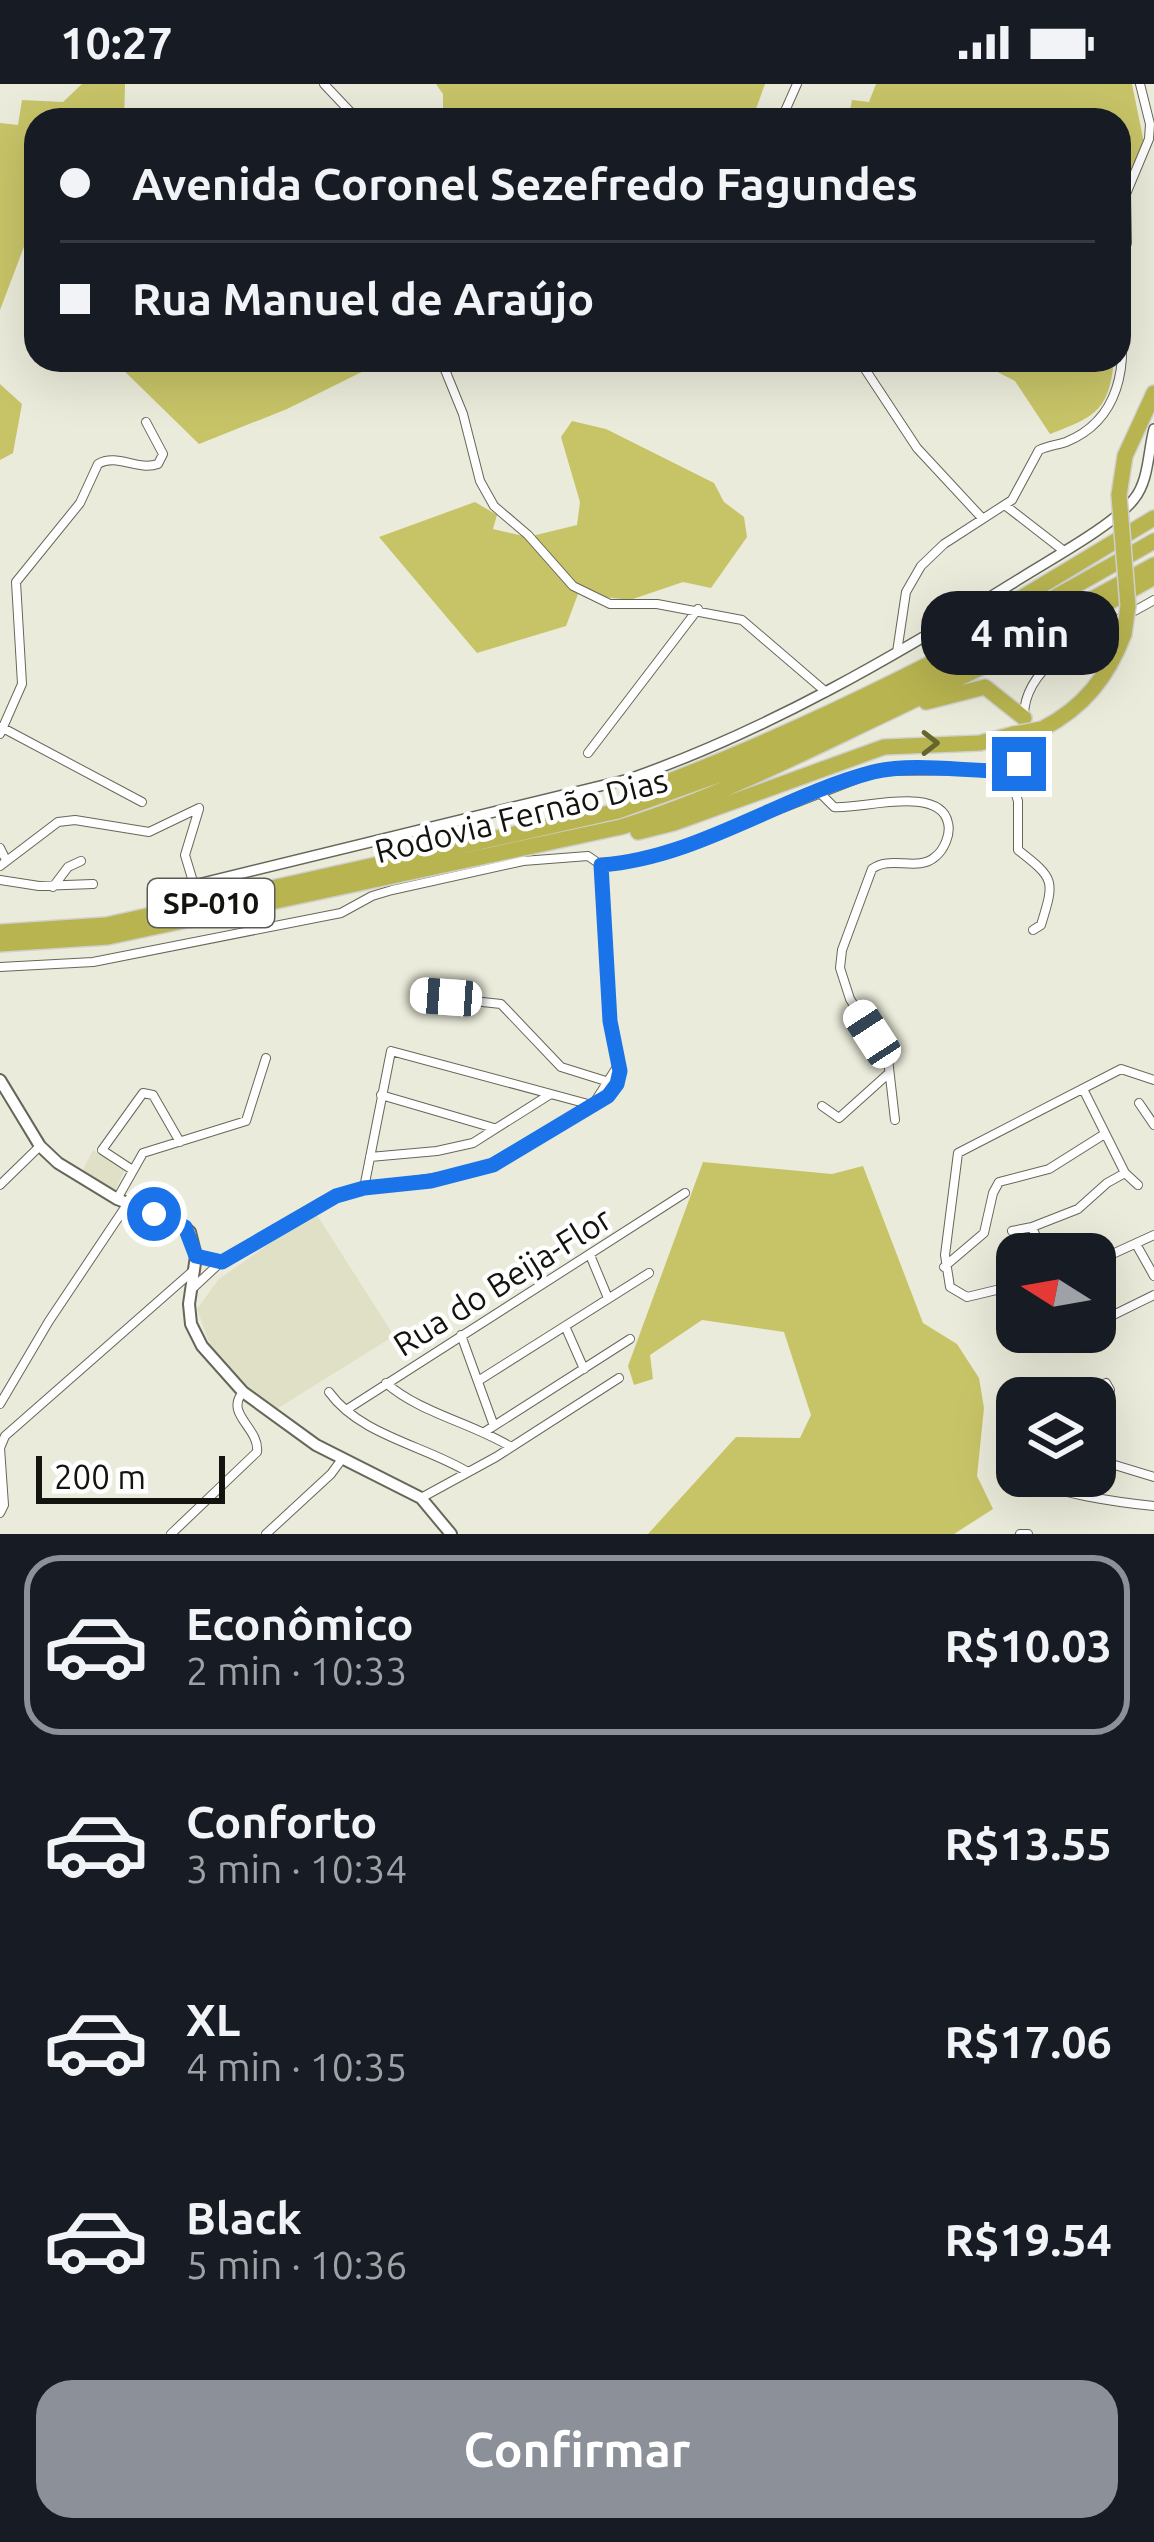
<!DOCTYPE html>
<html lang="pt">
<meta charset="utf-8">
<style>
body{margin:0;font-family:Ubuntu,sans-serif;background:#242831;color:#f1f3f6;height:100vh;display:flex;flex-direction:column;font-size:45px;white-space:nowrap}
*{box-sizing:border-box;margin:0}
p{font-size:39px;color:#9ea1a6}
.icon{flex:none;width:66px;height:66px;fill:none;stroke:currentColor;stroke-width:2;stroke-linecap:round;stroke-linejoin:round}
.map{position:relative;height:1450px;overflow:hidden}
.side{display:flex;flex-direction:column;background:#171b24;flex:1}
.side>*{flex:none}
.guide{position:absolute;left:24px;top:24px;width:1107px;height:264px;border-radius:36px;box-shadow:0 12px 48px #0002;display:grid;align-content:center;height:264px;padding:0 36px;background:#171b24}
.needle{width:78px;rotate:281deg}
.controls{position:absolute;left:996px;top:1149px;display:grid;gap:24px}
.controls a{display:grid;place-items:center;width:120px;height:120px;border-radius:24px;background:#171b24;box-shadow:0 12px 48px #0002;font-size:60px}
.scale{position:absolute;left:36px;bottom:30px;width:189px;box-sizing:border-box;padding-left:12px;border:6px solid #14140e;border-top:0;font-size:33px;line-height:42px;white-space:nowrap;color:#14140e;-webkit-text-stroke:9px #fff;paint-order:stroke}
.end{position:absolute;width:54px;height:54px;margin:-27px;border:15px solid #1a73e8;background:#fff;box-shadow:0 0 0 6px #fff}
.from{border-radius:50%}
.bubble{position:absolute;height:84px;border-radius:36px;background:#171b24;box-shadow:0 12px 48px #0002;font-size:39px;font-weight:700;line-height:84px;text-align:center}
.car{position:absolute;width:36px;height:72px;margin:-36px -18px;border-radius:15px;box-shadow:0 0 9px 3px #0007;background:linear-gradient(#fff 24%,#345 0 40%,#fff 0 76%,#345 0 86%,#fff 0)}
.guide b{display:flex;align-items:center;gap:42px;height:114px;font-size:45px}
.guide b+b{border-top:3px solid #363941}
.guide i{width:30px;height:30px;background:#f1f3f6}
ul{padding:21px 0 0;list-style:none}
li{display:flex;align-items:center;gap:36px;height:180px;margin:0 24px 18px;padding:0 12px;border:6px solid transparent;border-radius:36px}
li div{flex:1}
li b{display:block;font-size:45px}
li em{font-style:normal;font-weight:700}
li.on{border-color:#8c9099}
li>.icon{width:108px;height:108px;stroke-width:1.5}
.primary-button{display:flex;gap:24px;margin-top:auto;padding:24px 36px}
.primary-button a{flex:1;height:138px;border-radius:36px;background:#8c9099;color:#fff;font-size:48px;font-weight:700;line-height:138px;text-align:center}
.status{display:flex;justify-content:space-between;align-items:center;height:84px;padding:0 60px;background:#171b24;direction:ltr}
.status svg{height:33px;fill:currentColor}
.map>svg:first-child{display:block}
.built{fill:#e0e0c7}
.green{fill:#c7c468}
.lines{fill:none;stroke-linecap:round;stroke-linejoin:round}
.minor-casing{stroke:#676759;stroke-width:10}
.tertiary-casing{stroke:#676759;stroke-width:12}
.secondary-casing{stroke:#676759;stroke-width:14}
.motorway-casing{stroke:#d0d0cf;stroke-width:18}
.minor{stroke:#fff;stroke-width:8}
.tertiary{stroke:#fff;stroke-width:9}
.secondary{stroke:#fff;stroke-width:10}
.motorway{stroke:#b8b450;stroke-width:15}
.motorway-bridge-casing{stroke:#d0d0cf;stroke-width:18;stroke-linecap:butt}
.motorway-bridge{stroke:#b8b450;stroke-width:15}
.oneway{stroke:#66642f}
.route{stroke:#1a73e8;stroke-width:15}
.labels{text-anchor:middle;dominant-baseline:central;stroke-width:9;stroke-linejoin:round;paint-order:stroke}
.shield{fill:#fff;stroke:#5a5a56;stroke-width:3}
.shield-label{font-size:30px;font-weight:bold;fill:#14140e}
.street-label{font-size:33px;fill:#14140e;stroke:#fff}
</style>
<div class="status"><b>10:27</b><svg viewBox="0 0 49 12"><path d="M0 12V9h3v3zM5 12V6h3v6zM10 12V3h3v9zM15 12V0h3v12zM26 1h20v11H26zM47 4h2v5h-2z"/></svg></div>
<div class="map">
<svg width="1154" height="1450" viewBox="0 0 1154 1450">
<rect width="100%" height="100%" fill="#eaebda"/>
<path class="built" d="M93 1066 125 1086 115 1107 82 1088Z
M315 1128 394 1252 275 1326 248 1304 210 1261 197 1225 219 1195Z"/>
<path class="green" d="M82 0H125L124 36H36V131L0 226V39L18 41 22 16 63 18Z
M436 0H765L752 36H432L443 28V10Z
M876 0H1132L1144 59 1124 109 1122 167 1119 169V36H848L852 16 869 18Z
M113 276H386L287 325 199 360Z
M974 276H1114C1109 327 1095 333 1050 350L1015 297Z
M0 300 22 320 13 369 0 376Z
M572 337 606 345 714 399 724 418 744 433 747 453 711 504 683 498 630 516 578 510 566 542 477 569 379 453 475 418 497 431 493 445 528 453 577 441 580 418 561 353Z
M703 1078 832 1090 863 1082 923 1239 957 1260 979 1294 984 1324 977 1392 993 1425 954 1450H648L736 1353 800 1354 811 1331 784 1248 702 1236 650 1271 653 1295 634 1301 628 1282Z"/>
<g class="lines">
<g class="minor-casing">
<path id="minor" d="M324 0 358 36
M781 36 797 0
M1119 176 1127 159 1126 110 1149 55 1150 40 1140 0
M441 276 463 330 480 397 494 422 528 451 573 502 610 520H657L742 536 826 608
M859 276 917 364 982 434
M1006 422 1064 467
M897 568 906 508 921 482 944 460 1012 416 1039 366C1048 362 1057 361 1066 358 1120 336 1128 281 1119 230
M1024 632C1024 573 1109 543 1154 516
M1 643 142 718
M0 650 22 600 16 498 80 419 98 380C117 369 137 387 158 380L163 370 146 338
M588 669 698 525
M1008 686 1018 717V766C1055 795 1055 796 1041 841L1033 846
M819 708 834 723C859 726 940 700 948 739 951 750 944 766 935 773 918 788 890 771 872 785L842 866 840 884 850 915 888 975 895 1036
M0 764 6 776
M601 781 621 780 701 756 877 687 1008 686 1027 669 1026 647
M0 782 58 738 75 736 149 748 199 724
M0 796 39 802 93 800
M194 801 185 771 199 725
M53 803 68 783 81 777
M0 883 93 878 341 829 372 812 392 806 523 777 588 772 601 781
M418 911 501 920 561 983 609 998
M1084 1007 1125 1089 1107 1099 1078 1125 1032 1143 1040 1162 1082 1159 1092 1170
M381 1011 494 1044
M596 1016 617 983
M1139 1019 1154 1041
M822 1022 839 1034 888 990
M370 1073 437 1067 473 1059 549 1011
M131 1085 102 1066 143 1009 153 1011 180 1058
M1125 1089 1138 1101
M0 1101 40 1062
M364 1104 391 967 588 1020
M117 1115 143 1069 246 1037 266 974
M1012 1147 1032 1143
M1136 1160 1154 1192
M590 1171 608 1214
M1016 1178H1017
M1095 1178 1154 1151
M944 1183 984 1149 993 1109 999 1098 1049 1085 1103 1051
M1017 1201 967 1213 950 1203 945 1171 958 1069 1121 985 1154 996
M194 1203 222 1177 323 1117 355 1106 478 1087 613 1008 620 987 610 937 601 781
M1095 1240 1154 1211
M565 1242 584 1285
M461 1251 494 1342
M478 1297 649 1189
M386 1299C420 1329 472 1339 511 1363
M329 1308C360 1351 423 1361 468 1388
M1071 1314 1106 1299 1110 1306 1106 1322 1095 1334
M0 1320 49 1237 128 1119
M346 1326 685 1109
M1017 1345 1014 1357 1017 1372
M486 1347 630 1255
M1095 1375 1154 1393
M1024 1392C1048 1409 1123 1419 1154 1422
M421 1414 496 1373 619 1294
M0 1429 4 1421 0 1364 5 1352 194 1186
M171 1450 257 1368C260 1344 224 1330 243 1308
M266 1450 331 1390 342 1375
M1020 1450H1028"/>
</g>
<g class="tertiary-casing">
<path id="tertiary" d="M172 825 194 801 629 695C769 646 895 572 1021 494 1051 475 1114 441 1134 415 1149 397 1148 367 1154 345"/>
</g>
<g class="secondary-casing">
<path id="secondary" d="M0 996 40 1062 58 1079 117 1115 181 1140 190 1148 196 1172 189 1220 191 1240 202 1262 243 1308 316 1361 421 1414 451 1450"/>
</g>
<g class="motorway-casing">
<path id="motorway" d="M1119 411 1125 372 1154 309
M990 539 1016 517 1154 434
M1048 539 1154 481
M926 618 985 603 1024 634
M1042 645C1083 624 1108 593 1124 550
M630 712C813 645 986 554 1154 457
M638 748 674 739 884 663 980 659 1014 650
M0 848 106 841 618 727 752 679 989 568
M0 860 108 853 621 743C713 715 797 672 883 631 974 587 1066 544 1154 493"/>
</g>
<use href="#minor" class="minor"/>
<use href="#tertiary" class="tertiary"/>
<use href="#secondary" class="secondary"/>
<use href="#motorway" class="motorway"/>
<g class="motorway-bridge-casing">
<path id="motorway-bridge" d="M1119 411 1128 522 1124 550
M1014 650 1042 645"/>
</g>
<use href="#motorway-bridge" class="motorway-bridge"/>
</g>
<defs><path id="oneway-chevron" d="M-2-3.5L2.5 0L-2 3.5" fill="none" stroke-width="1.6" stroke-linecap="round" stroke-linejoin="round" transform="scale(3)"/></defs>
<use class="oneway" href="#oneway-chevron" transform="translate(930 659)"/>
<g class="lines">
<path class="route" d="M154 1130 185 1143 196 1172 222 1178 336 1112 364 1104 431 1097 493 1081 608 1012 617 1000 620 987 610 937 601 781C697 774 781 712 873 688 910 679 956 686 994 687L1008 686 1019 680"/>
</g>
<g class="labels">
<rect class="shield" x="148" y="795" width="126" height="48" rx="9"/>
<g class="shield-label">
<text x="211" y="819">SP-010</text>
</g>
<g class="street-label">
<text transform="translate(521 731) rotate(-14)">Rodovia Fernão Dias</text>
<text transform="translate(502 1197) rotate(-32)">Rua do Beija-Flor</text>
</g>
</g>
</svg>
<div class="controls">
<a><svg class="needle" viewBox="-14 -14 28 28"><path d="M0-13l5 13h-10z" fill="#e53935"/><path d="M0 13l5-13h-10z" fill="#9ea1a6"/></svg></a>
<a><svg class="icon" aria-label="layers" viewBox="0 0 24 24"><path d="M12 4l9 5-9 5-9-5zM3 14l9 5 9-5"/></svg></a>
</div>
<div class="scale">200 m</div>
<i class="end from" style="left:154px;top:1130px"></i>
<i class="end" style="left:1019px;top:680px"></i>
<div class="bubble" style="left:921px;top:507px;width:198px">4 min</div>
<i class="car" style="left:446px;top:913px;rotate:274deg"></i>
<i class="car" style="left:872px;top:950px;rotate:327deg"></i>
<div class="guide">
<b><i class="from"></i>Avenida Coronel Sezefredo Fagundes</b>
<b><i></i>Rua Manuel de Araújo</b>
</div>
</div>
<section class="side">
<ul>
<li class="on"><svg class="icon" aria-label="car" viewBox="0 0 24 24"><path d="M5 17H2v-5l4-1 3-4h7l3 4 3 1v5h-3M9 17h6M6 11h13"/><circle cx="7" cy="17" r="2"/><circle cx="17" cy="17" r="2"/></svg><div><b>Econômico</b><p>2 min · 10:33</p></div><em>R$10.03</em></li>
<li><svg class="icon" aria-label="car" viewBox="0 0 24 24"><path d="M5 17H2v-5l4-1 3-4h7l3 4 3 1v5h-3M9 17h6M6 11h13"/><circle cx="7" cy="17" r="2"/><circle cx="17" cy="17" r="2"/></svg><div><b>Conforto</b><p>3 min · 10:34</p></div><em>R$13.55</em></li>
<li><svg class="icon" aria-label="car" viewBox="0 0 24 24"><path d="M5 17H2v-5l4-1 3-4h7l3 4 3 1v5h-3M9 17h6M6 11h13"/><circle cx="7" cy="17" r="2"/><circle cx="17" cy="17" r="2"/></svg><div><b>XL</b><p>4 min · 10:35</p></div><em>R$17.06</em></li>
<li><svg class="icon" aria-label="car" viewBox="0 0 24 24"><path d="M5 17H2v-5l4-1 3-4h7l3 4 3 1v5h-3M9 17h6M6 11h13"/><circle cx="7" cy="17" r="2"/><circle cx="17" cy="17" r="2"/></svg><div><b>Black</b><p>5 min · 10:36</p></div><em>R$19.54</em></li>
</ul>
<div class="primary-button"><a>Confirmar</a></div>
</section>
